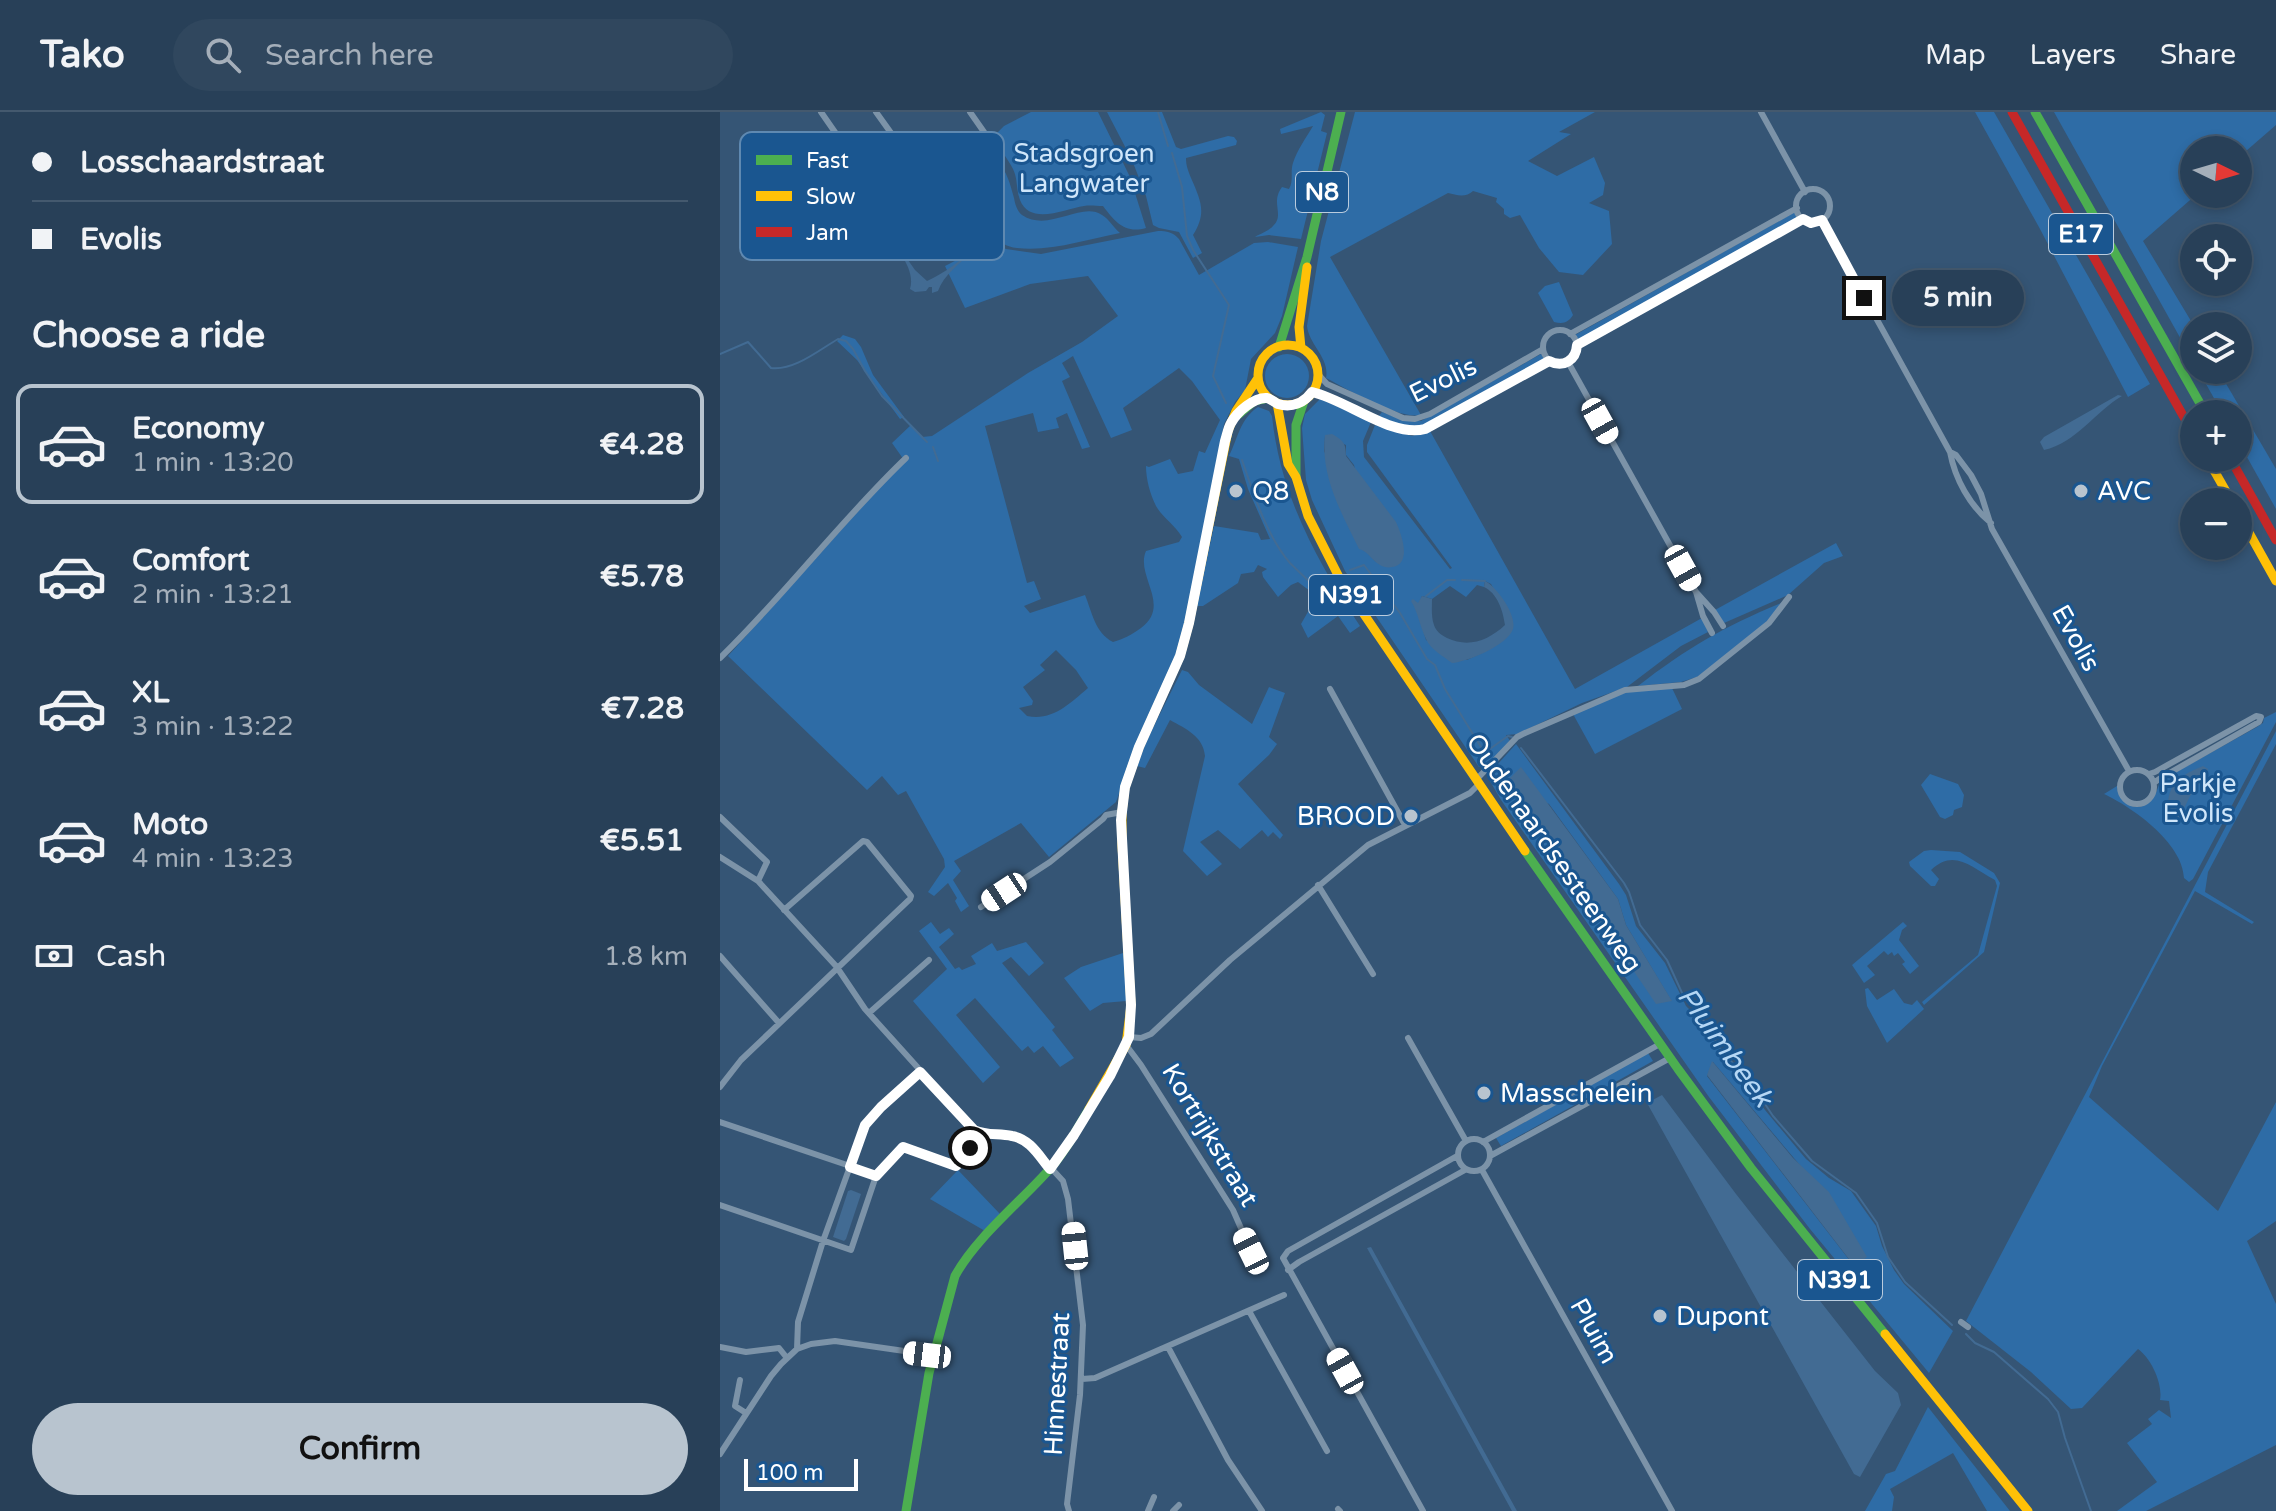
<!DOCTYPE html>
<meta charset="utf-8">
<style>
body{margin:0;font-family:"Varela Round",sans-serif;background:#30475e;color:#f1f3f6;height:100vh;display:flex;flex-direction:column;font-size:30px;white-space:nowrap}
*{box-sizing:border-box;margin:0}
p{font-size:26px;color:#a5afba}
.icon{flex:none;width:44px;height:44px;fill:none;stroke:currentColor;stroke-width:2;stroke-linecap:round;stroke-linejoin:round}
.map{position:relative;flex:1;overflow:hidden}
.panel{display:flex;flex-direction:column;background:#284058;width:720px}
.panel>*{flex:none}
.guide{display:grid;align-content:center;height:176px;padding:0 32px;background:#284058}
.needle{width:52px;rotate:95deg}
.buttons{position:absolute;left:1460px;top:24px;display:grid;gap:16px}
.buttons a{display:grid;place-items:center;width:72px;height:72px;border-radius:50%;background:#284058;box-shadow:0 4px 12px #0003,0 0 0 2px #44596e;font-size:40px}
.scale{position:absolute;left:24px;bottom:20px;width:114px;box-sizing:border-box;padding-left:8px;border:4px solid #fff;border-top:0;font-size:22px;line-height:28px;white-space:nowrap;color:#fff;-webkit-text-stroke:6px #1a5690;paint-order:stroke}
.end{position:absolute;width:36px;height:36px;margin:-18px;border:10px solid #fff;background:#111;box-shadow:0 0 0 4px #111}
.from{border-radius:50%}
.bubble{position:absolute;height:56px;border-radius:28px;background:#284058;box-shadow:0 4px 12px #0003,0 0 0 2px #44596e;font-size:26px;font-weight:700;line-height:56px;text-align:center}
.car{position:absolute;width:24px;height:48px;margin:-24px -12px;border-radius:10px;box-shadow:0 0 6px 2px #0007;background:linear-gradient(#fff 24%,#345 0 40%,#fff 0 76%,#345 0 86%,#fff 0)}
.guide b{display:flex;align-items:center;gap:28px;height:76px;font-size:30px}
.guide b+b{border-top:2px solid #44596e}
.guide i{width:20px;height:20px;background:#f1f3f6}
ul{padding:0;list-style:none}
li{display:flex;align-items:center;gap:24px;height:120px;margin:0 16px 12px;padding:0 16px;border:4px solid transparent;border-radius:16px}
li div{flex:1}
li b{display:block;font-size:30px}
li em{font-style:normal;font-weight:700}
li.current{border-color:#b8c4cf}
li>.icon{width:72px;height:72px;stroke-width:1.5}
h2{padding:0 32px;font-size:36px;line-height:96px}
.pay{display:flex;align-items:center;gap:20px;height:88px;padding:0 32px;font-size:30px}
.pay p{margin-inline-start:auto}
.cta{display:flex;gap:16px;margin-top:auto;padding:16px 32px}
.cta a{flex:1;height:92px;border-radius:48px;background:#b8c4cf;color:#111;font-size:32px;font-weight:700;line-height:92px;text-align:center}
header{display:flex;align-items:center;gap:48px;box-sizing:border-box;height:112px;padding:0 40px;background:#284058;border-bottom:2px solid #44596e}
header strong{font-size:38px}
nav{display:flex;gap:44px;margin-inline-start:auto;font-size:28px}
.search{width:560px;height:72px;background:#30475e;display:flex;align-items:center;gap:20px;box-sizing:border-box;padding:0 28px;border-radius:44px;color:#a5afba;font-size:30px}
main{display:flex;flex:1;min-height:0}
.map>svg:first-child{display:block}
.green{fill:#2e6ca6;fill-rule:evenodd}
.water{fill:#426b93}
.lines{fill:none;stroke-linecap:round;stroke-linejoin:round}
.stream{stroke:#426b93;stroke-width:2}
.street{stroke:#7c93a8;stroke-width:6}
.fast{stroke:#4caf50;stroke-width:9}
.slow{stroke:#ffc107;stroke-width:9}
.jam{stroke:#c62828;stroke-width:9}
.route{stroke:#fff;stroke-width:10}
.poi-dot{fill:#b8c4cf;stroke:#1a5690;stroke-width:3}
.labels{text-anchor:middle;dominant-baseline:central;stroke-width:6;stroke-linejoin:round;paint-order:stroke}
.shield{fill:#1a5690;stroke:#baccde;stroke-width:2}
.shield-label{font-size:24px;font-weight:bold;fill:#fff}
.park-label{font-size:26px;fill:#cfe6fa;stroke:#1a5690}
.street-label{font-size:26px;fill:#fff;stroke:#1a5690}
.poi-label{font-size:26px;fill:#fff;stroke:#1a5690;text-anchor:start}
.water-label{font-size:28px;font-style:italic;fill:#b5d7f5;stroke:#1a5690}
.key{fill:#1a5690;stroke:#5f89b1;stroke-width:2}
.key-label{font-size:22px;fill:#fff}
</style>
<header>
<strong>Tako</strong>
<div class="search"><svg class="icon" aria-label="search" viewBox="0 0 24 24"><circle cx="10" cy="10" r="6"/><path d="M15 15l6 6"/></svg>Search here</div>
<nav><a>Map</a><a>Layers</a><a>Share</a></nav>
</header>
<main>
<section class="panel">
<div class="guide">
<b><i class="from"></i>Losschaardstraat</b>
<b><i></i>Evolis</b>
</div>
<h2>Choose a ride</h2>
<ul>
<li class="current"><svg class="icon" aria-label="car" viewBox="0 0 24 24"><path d="M5 17H2v-5l4-1 3-4h7l3 4 3 1v5h-3M9 17h6M6 11h13"/><circle cx="7" cy="17" r="2"/><circle cx="17" cy="17" r="2"/></svg><div><b>Economy</b><p>1 min · 13:20</p></div><em>€4.28</em></li>
<li><svg class="icon" aria-label="car" viewBox="0 0 24 24"><path d="M5 17H2v-5l4-1 3-4h7l3 4 3 1v5h-3M9 17h6M6 11h13"/><circle cx="7" cy="17" r="2"/><circle cx="17" cy="17" r="2"/></svg><div><b>Comfort</b><p>2 min · 13:21</p></div><em>€5.78</em></li>
<li><svg class="icon" aria-label="car" viewBox="0 0 24 24"><path d="M5 17H2v-5l4-1 3-4h7l3 4 3 1v5h-3M9 17h6M6 11h13"/><circle cx="7" cy="17" r="2"/><circle cx="17" cy="17" r="2"/></svg><div><b>XL</b><p>3 min · 13:22</p></div><em>€7.28</em></li>
<li><svg class="icon" aria-label="car" viewBox="0 0 24 24"><path d="M5 17H2v-5l4-1 3-4h7l3 4 3 1v5h-3M9 17h6M6 11h13"/><circle cx="7" cy="17" r="2"/><circle cx="17" cy="17" r="2"/></svg><div><b>Moto</b><p>4 min · 13:23</p></div><em>€5.51</em></li>
</ul>
<div class="pay"><svg class="icon" aria-label="cash" viewBox="0 0 24 24"><path d="M3 7h18v10H3z"/><circle cx="12" cy="12" r="2"/></svg>Cash<p>1.8 km</p></div>
<div class="cta"><a>Confirm</a></div>
</section>
<div class="map">
<svg width="1556" height="1399" viewBox="0 0 1556 1399">
<rect width="100%" height="100%" fill="#355575"/>
<path class="green" d="M311 0H378L410 65 426 116C405 122 395 110 383 94 376 94 370 93 364 94 345 97 310 114 300 88 296 78 298 67 293 57 287 45 280 39 274 24L284 14Z
M387 0H442L456 35 461 37 508 24 514 25 517 29 516 33 466 46C466 54 468 58 471 66 481 89 487 101 473 123L482 141 473 146 459 120 439 116 433 113 426 84 412 48Z
M601 0 605 3 601 19 607 21 581 127 549 123 535 125C540 122 549 119 553 114 565 103 550 91 562 75L569 77C574 68 570 60 573 51 577 38 586 26 593 14L561 22 560 17Z
M635 0H875L839 20 851 22 808 49 837 64 874 45 885 71 883 83 869 91 889 99 892 132 863 163 839 160 819 136 800 103 790 106 784 102V97L776 90 777 86 753 79C746 86 736 83 728 81L610 145 701 303C679 308 627 277 606 266 610 246 589 233 587 214L601 129Z
M1255 0H1274L1430 272 1408 285 1320 117Z
M1334 0H1556V13L1518 46V38H1474V82H1477L1423 129 1474 214V246L1472 247Z
M244 42C279 42 286 54 294 86 295 92 297 99 302 103 329 121 361 89 382 103 389 107 394 116 400 121 368 127 330 140 297 136 257 132 265 70 220 56L229 47Z
M1075 100 1078 107 858 229 855 223Z
M438 119C447 119 453 120 459 127L479 163 534 131 548 130 578 135 562 204 555 221 531 247 525 278 515 290 504 312 466 512 456 548 415 639 396 690 329 745 301 711 234 749 241 759 233 768 249 794 241 800 235 789 237 786 228 771 214 784 208 780 225 755 224 747 186 679 178 683 162 664 147 678 8 544 184 348 172 331 191 313 202 325 212 324 308 261 362 230 398 204 368 164 310 172 245 196 225 154 272 130 286 137 321 142ZM353 244 391 326 412 318 403 296 459 256 472 269 500 308 485 341 479 339 473 359 458 362 450 347 429 355 426 354C426 367 430 382 436 394 443 406 455 413 462 425L459 430 426 439C415 464 452 493 421 516 411 523 404 527 393 530 375 521 372 500 365 483L310 501 304 494 321 487 314 469 307 471 265 314 313 301 318 320 339 316 336 306 347 301 362 337 370 335 342 269 350 265 342 251ZM336 538 356 558 368 576C349 592 333 609 307 604L299 596 312 593 313 589 303 575 325 558 320 553Z
M839 170 853 203C848 211 843 212 834 210L818 181 825 174Z
M123 223 135 227 141 235 153 263 184 305 180 307 137 248 117 229Z
M545 264a22 22 0 1 1 44 0a22 22 0 1 1-44 0Z
M821 242 825 248 709 313C689 320 677 314 658 305L662 300 685 309H701Z
M1478 258H1498L1556 357V397L1518 329V302H1503Z
M600 287 650 308 651 310 643 329 644 345 730 457 732 456 647 340V333L655 313 692 324 710 319 855 577 982 506 988 520 961 534 907 575 862 591 798 622 786 623 791 630 767 655H759L625 459 592 388 586 368 582 316 585 302ZM605 324 626 333V343L634 353 656 450 646 439 604 339ZM765 469 771 472 793 513C787 532 763 540 747 548L706 528 697 497 702 484 712 487 730 474 746 485 757 473 764 475Z
M538 295 549 299 552 304C560 383 597 449 640 514L630 521 618 504 588 526 581 512 589 498 594 482 578 470 571 473 558 485 543 465 542 460 547 457 538 453 534 460 521 462 518 471 483 494H477L494 414 538 421 541 428 550 427 528 377 519 347 509 344C518 326 520 307 538 295Z
M1116 431 1123 444 1104 451 1068 483 1004 511 995 498Z
M1066 489 1057 500 1020 534 977 565 961 570 918 574C968 535 1007 513 1066 489Z
M462 558 468 560 479 573 532 612 549 575 565 581 549 625 557 632 549 643 518 672 563 723 560 727 553 720 548 725 542 718 520 737 498 718 480 730 502 752 487 764 463 739 485 644C483 624 466 617 450 608L425 656 417 654 428 626Z
M952 576 962 597 875 642 853 602 890 585 912 579Z
M1556 600V610L1473 767 1469 770 1464 766C1463 731 1412 695 1384 682L1397 674C1399 691 1418 703 1431 688 1436 683 1438 676 1440 669L1537 615 1543 611 1544 606Z
M1556 619V632L1488 760 1485 780 1534 810 1532 812 1475 779 1382 954 1369 985 1498 1099 1556 990V1109L1527 1129 1556 1192V1333L1426 1399H1397L1437 1370 1407 1331 1432 1312 1428 1307 1439 1298 1451 1306 1449 1289 1440 1288C1443 1273 1432 1247 1418 1237L1362 1296 1351 1297 1311 1260 1246 1209Z
M796 632 899 772 906 783 916 814 945 851 966 894 977 905 1045 998 1086 1047 1109 1066 1131 1079 1156 1114 1162 1134 1174 1158 1184 1172 1233 1219 1209 1261 1090 1117 989 985 781 688 767 664ZM786 670 829 692 898 787 906 813 951 888 861 780ZM993 950 1084 1058 1134 1154 987 964Z
M1210 662 1238 672 1244 683 1242 695 1234 698 1233 703 1225 707 1220 705 1201 673Z
M1211 738 1240 740 1274 761 1280 771 1264 840 1204 893 1202 890 1258 843 1277 774 1275 768C1251 755 1234 736 1211 758L1219 767 1215 774H1211L1190 754 1189 750 1204 739Z
M211 810 220 822 229 816 234 822 219 835 235 857 239 855 242 858 256 852 251 844 272 831 277 839 306 830 324 851 309 864 291 845 282 851 335 915 332 918 354 946 340 955 323 934 314 941 308 934 302 939 255 886 236 903 280 955 263 971 193 889 227 857 199 819Z
M1183 810 1187 814 1182 818 1179 828 1199 854 1190 862 1182 852 1185 850 1178 841 1174 844 1172 840 1168 843 1164 839 1147 854 1155 863 1144 871 1132 853Z
M406 840V889L383 891 370 899 344 866 361 855Z
M1148 876 1157 888 1174 877 1184 891 1192 893 1197 888 1204 897 1167 931 1147 894 1145 877Z
M928 941 933 949 781 1034 776 1026Z
M238 1058 280 1102 265 1119 210 1087Z
M1208 1295 1290 1399H1267L1233 1341 1170 1377 1174 1385 1172 1399H1145L1166 1362 1175 1359Z"/>
<path class="water" d="M172 104 169 121 195 158 207 169C222 162 255 143 255 124 255 118 251 111 248 105H251C270 145 229 148 218 179L212 181V175H209L206 179 195 180 190 177C196 157 176 136 165 119 165 112 165 107 172 104Z
M1398 283 1402 284C1376 299 1356 331 1324 338L1320 330 1324 325Z
M612 322C623 328 626 331 626 344L676 410C681 421 693 452 672 455 668 456 663 455 660 453 651 448 649 440 639 437 622 402 600 364 605 323Z
M765 469C777 475 797 503 793 517 788 533 747 550 732 551 723 544 711 538 706 527 700 515 698 500 691 489L693 487 698 491 702 484 712 487C712 495 711 505 714 513 716 519 721 523 727 526 748 536 768 529 785 513 783 498 777 481 764 475Z
M1483 654 1488 657 1487 662 1470 684 1458 709 1448 692C1449 669 1464 662 1483 654Z
M801 655 898 787 906 813 952 889 936 892 786 670Z
M992 949 1073 1046 1109 1080 1147 1145 1135 1155 987 963Z
M942 983 1016 1082 1155 1259 1178 1281 1181 1293 1140 1365 1134 1362 927 991Z
M131 1078 141 1082 126 1127 124 1129 113 1125 114 1122 128 1079Z
M651 1135 797 1399H792L647 1136Z"/>
<g class="lines">
<path class="stream" d="M438 0 448 34
M452 41 462 75 467 124 473 138 509 193 493 264 506 291
M0 242 28 230 51 256C74 259 99 238 118 227L126 229 133 237 145 259 162 284 207 330
M213 335 218 349
M522 348C533 380 547 425 570 451 579 460 589 469 598 478L608 470
M630 458 644 453 680 501 707 547 715 553 725 577 761 635 767 639 788 624 792 625
M742 468 765 469
M706 484 727 468H735
M801 636 904 771 909 780 920 813 947 848 963 883 979 901 1002 939 1033 974 1053 1004 1092 1049 1136 1081 1157 1111 1168 1145 1185 1170 1232 1213
M1246 1222 1255 1231 1274 1240 1328 1287 1338 1300 1345 1326 1371 1399"/>
<path class="street" d="M101 0 144 62 166 83
M156 0 194 53
M250 0 264 20
M1041 0 1085 80
M1076 94a17 17 0 1 1 34 0a17 17 0 1 1-34 0Z
M1102 108 1230 340C1235 367 1250 394 1271 411
M823 235a17 17 0 1 1 34 0a17 17 0 1 1-34 0Z
M850 222 1077 96
M857 233 1083 107
M848 250 976 480 983 504 992 521
M598 262 607 272 683 306 695 307 710 302 823 237
M592 280C626 288 673 327 705 317L829 249
M1230 340 1236 343 1251 363 1261 382 1272 417 1409 659
M976 480 994 500 1003 514
M0 546C65 483 120 409 186 346
M610 577 685 713
M1400 675a17 17 0 1 1 34 0a17 17 0 1 1-34 0Z
M1429 662 1435 660 1536 604 1541 605 1539 610 1439 667 1434 671
M756 668 797 625 805 621 905 578 964 573 979 567 1049 511 1069 485
M0 705 47 750 38 769
M0 745 38 769 116 854 145 897 254 1018 264 1023 292 1024 309 1032 343 1069 348 1087 363 1213 360 1283 347 1392 349 1399
M598 773 653 862
M261 795 330 750 383 707 386 703 402 700
M0 844 59 911
M149 901 209 848
M409 925 421 926 431 922 510 848 648 733 750 681 759 672
M688 926 746 1029
M406 933 421 953 513 1098 531 1139
M0 975 21 948 190 787 191 784 147 730 143 729 64 798
M0 1010 130 1054
M738 1043a16 16 0 1 1 32 0a16 16 0 1 1-32 0Z
M763 1030 940 932
M770 1044 950 946
M130 1055 156 1064
M762 1058 952 1399
M0 1093 131 1138 156 1064 180 1038 183 1035 236 1054 249 1043 252 1017
M568 1158 579 1150 745 1058
M529 1199 607 1339
M1241 1210 1248 1215
M0 1235 26 1240 59 1236 67 1246
M448 1235 508 1348 542 1399
M77 1237 78 1210 103 1129 145 1013 161 995 200 960
M362 1267 375 1266 564 1183
M20 1268 15 1294 26 1301
M0 1342 51 1264 61 1252 77 1237 91 1232 115 1229 212 1243
M618 1397 620 1399
M428 1399 434 1385
M453 1399 459 1393
M703 1399 563 1146 568 1139 737 1044"/>
<path class="fast" d="M1315 0 1486 302
M559 235 587 145 621 0
M519 302 534 289 548 286
M576 365V313L584 289
M805 739 958 957 1031 1056 1165 1222
M186 1399 209 1261 235 1164C255 1127 298 1092 327 1060 344 1042 356 1019 369 997"/>
<path class="slow" d="M538 263a30 30 0 1 1 60 0a30 30 0 1 1-60 0Z
M581 236 579 215 587 155
M557 291 568 352 576 365 588 404 620 467 805 739
M1487 346 1512 390
M1518 401 1556 469
M369 997 406 933 411 893 402 733V700L405 675 419 635 460 544 469 511 508 319 516 299 538 266
M1165 1222 1308 1399"/>
<path class="jam" d="M1292 0 1474 323
M1510 346 1556 428"/>
</g>
<g class="lines">
<path class="route" d="M250 1036 249 1043 236 1054 183 1035 156 1064 130 1055 145 1013 161 995 200 960 254 1018C267 1024 278 1021 292 1024 310 1027 319 1044 330 1057L354 1023 390 964 409 925 411 893 401 708 405 675 419 635 460 544 469 511 505 329C507 323 508 316 511 311 517 300 534 285 547 286 551 287 554 290 558 292 572 296 584 291 592 280 627 288 672 326 705 317L829 249C843 256 856 249 857 233L1083 107 1091 111 1102 108 1144 186"/>
</g>
<g class="poi-dot">
<circle cx="516" cy="379" r="8"/>
<circle cx="1361" cy="379" r="8"/>
<circle cx="691" cy="704" r="8"/>
<circle cx="764" cy="981" r="8"/>
<circle cx="940" cy="1204" r="8"/>
</g>
<g class="labels">
<g class="shield">
<rect x="576" y="60" width="52" height="40" rx="6"/>
<rect x="1329" y="102" width="64" height="40" rx="6"/>
<rect x="589" y="463" width="84" height="40" rx="6"/>
<rect x="1078" y="1148" width="84" height="40" rx="6"/>
</g>
<g class="shield-label">
<text x="602" y="80">N8</text>
<text x="1361" y="122">E17</text>
<text x="631" y="483">N391</text>
<text x="1120" y="1168">N391</text>
</g>
<g class="park-label">
<text x="364" y="41">Stadsgroen<tspan x="364" dy="30">Langwater</tspan></text>
<text x="1478" y="671">Parkje<tspan x="1478" dy="30">Evolis</tspan></text>
</g>
<g class="street-label">
<text transform="translate(723 268) rotate(-26)">Evolis</text>
<text transform="translate(1356 526) rotate(61)">Evolis</text>
<text transform="translate(834 741) rotate(55)">Oudenaardsesteenweg</text>
<text transform="translate(490 1023) rotate(59)">Kortrijkstraat</text>
<text transform="translate(874 1219) rotate(61)">Pluim</text>
<text transform="translate(337 1272) rotate(-87)">Hinnestraat</text>
</g>
<g class="poi-label">
<text x="532" y="379">Q8</text>
<text x="1377" y="379">AVC</text>
<text x="675" y="704" text-anchor="end">BROOD</text>
<text x="780" y="981">Masschelein</text>
<text x="956" y="1204">Dupont</text>
</g>
<g class="water-label">
<text transform="translate(1005 935) rotate(54)">Pluimbeek</text>
</g>
</g>
<rect x="20" y="20" width="264" height="128" rx="12" class="key"/>
<rect x="36" y="43" width="36" height="10" fill="#4caf50"/>
<rect x="36" y="79" width="36" height="10" fill="#ffc107"/>
<rect x="36" y="115" width="36" height="10" fill="#c62828"/>
<g class="key-label">
<text x="86" y="56">Fast</text>
<text x="86" y="92">Slow</text>
<text x="86" y="128">Jam</text>
</g>
</svg>
<div class="buttons">
<a><svg class="needle" viewBox="-14 -14 28 28"><path d="M0-13l5 13h-10z" fill="#e53935"/><path d="M0 13l5-13h-10z" fill="#a5afba"/></svg></a>
<a><svg class="icon" aria-label="locate" viewBox="0 0 24 24"><circle cx="12" cy="12" r="6"/><path d="M12 2v4M12 18v4M2 12h4M18 12h4"/></svg></a>
<a><svg class="icon" aria-label="layers" viewBox="0 0 24 24"><path d="M12 4l9 5-9 5-9-5zM3 14l9 5 9-5"/></svg></a>
<a>+</a>
<a>−</a>
</div>
<div class="scale">100 m</div>
<i class="end from" style="left:250px;top:1036px"></i>
<i class="end" style="left:1144px;top:186px"></i>
<div class="bubble" style="left:1172px;top:158px;width:132px">5 min</div>
<i class="car" style="left:880px;top:309px;rotate:151deg"></i>
<i class="car" style="left:963px;top:456px;rotate:151deg"></i>
<i class="car" style="left:284px;top:780px;rotate:237deg"></i>
<i class="car" style="left:355px;top:1134px;rotate:354deg"></i>
<i class="car" style="left:531px;top:1139px;rotate:334deg"></i>
<i class="car" style="left:207px;top:1243px;rotate:277deg"></i>
<i class="car" style="left:625px;top:1259px;rotate:331deg"></i>
</div>
</main>
